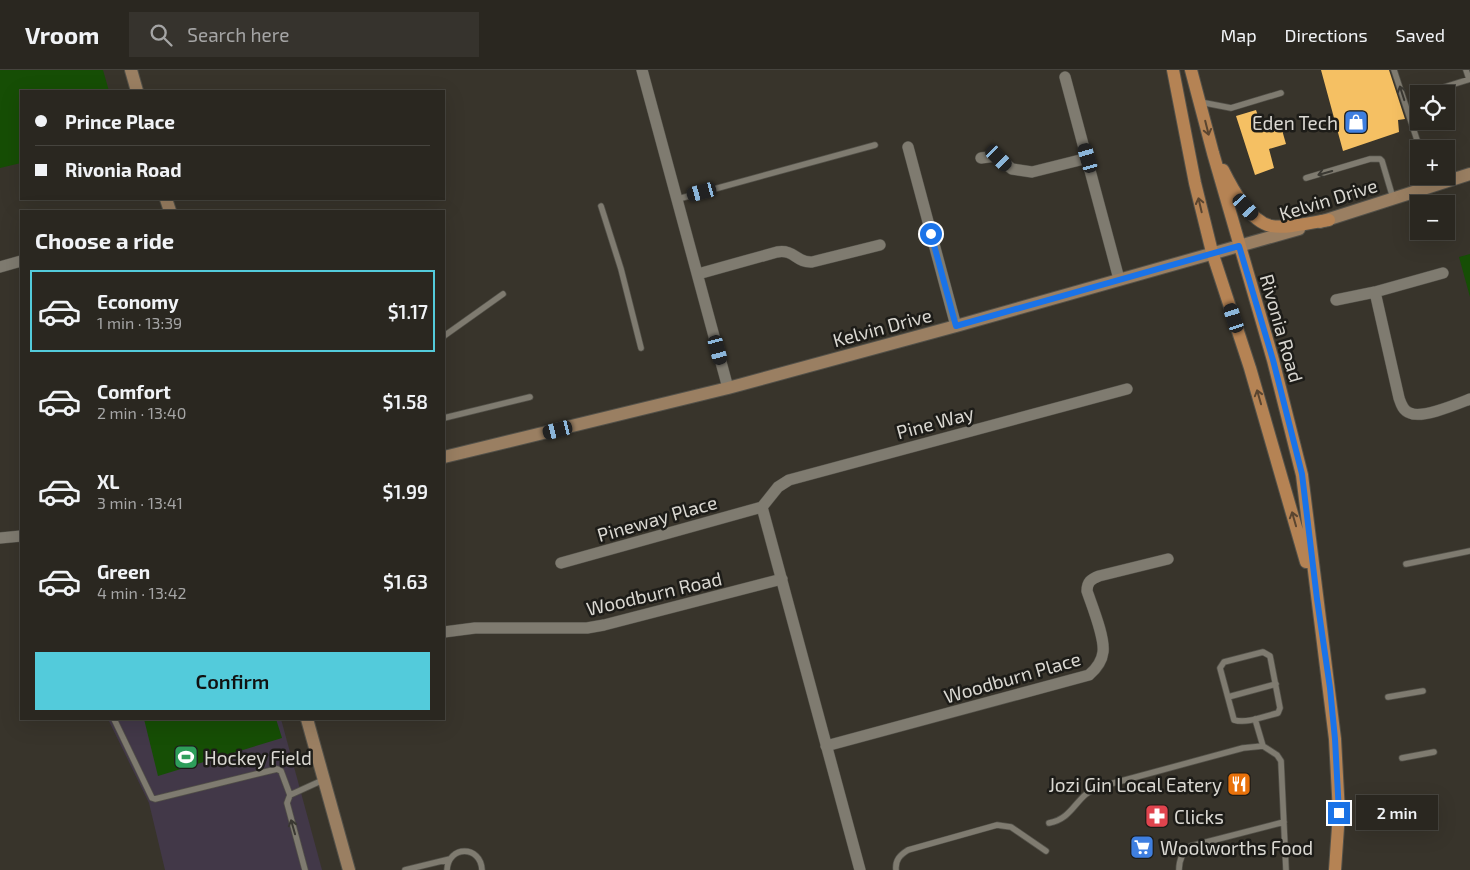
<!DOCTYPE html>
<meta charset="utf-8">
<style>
body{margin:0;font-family:"Exo 2",sans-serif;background:#36332d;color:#f1f3f6;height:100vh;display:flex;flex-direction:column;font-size:19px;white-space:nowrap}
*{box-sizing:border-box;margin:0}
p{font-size:16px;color:#a5a5a5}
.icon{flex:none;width:28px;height:28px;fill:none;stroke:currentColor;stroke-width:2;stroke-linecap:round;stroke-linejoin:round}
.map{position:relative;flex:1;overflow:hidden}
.sheet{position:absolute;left:20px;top:140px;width:425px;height:510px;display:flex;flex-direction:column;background:#2a2720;border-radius:0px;box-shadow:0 5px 20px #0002,0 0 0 1px #46443e}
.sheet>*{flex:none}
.hud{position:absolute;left:20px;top:20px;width:425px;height:110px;border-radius:0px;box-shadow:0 5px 20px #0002,0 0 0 1px #46443e;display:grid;align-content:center;height:110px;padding:0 15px;background:#2a2720}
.tools{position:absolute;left:1410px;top:15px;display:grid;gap:10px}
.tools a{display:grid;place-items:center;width:45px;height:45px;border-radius:0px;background:#2a2720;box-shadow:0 5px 20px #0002,0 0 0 1px #46443e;font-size:25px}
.end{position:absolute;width:22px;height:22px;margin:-11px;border:6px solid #1a73e8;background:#fff;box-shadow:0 0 0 2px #fff}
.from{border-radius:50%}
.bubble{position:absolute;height:35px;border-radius:0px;background:#2a2720;box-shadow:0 5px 20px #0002,0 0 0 1px #46443e;font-size:16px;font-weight:600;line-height:35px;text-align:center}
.car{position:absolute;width:15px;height:30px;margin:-15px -8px;border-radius:6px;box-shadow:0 0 4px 1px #0007;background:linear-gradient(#222 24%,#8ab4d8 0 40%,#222 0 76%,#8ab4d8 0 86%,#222 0)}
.hud b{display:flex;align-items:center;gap:18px;height:48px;font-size:19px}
.hud b+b{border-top:1px solid #46443e}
.hud i{width:12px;height:12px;background:#f1f3f6}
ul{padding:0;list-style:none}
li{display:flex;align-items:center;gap:15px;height:82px;margin:0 10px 8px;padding:0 5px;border:2px solid transparent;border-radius:0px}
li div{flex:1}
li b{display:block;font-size:19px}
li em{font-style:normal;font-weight:600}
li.current{border-color:#53cbdb}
li>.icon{width:45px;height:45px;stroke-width:1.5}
h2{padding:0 15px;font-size:22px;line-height:60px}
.primary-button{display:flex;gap:10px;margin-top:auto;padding:10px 15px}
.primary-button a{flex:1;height:58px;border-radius:0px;background:#53cbdb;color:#111;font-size:20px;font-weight:600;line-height:58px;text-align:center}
header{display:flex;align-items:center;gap:30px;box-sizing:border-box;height:70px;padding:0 25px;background:#2a2720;border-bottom:1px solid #46443e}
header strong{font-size:24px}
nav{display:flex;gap:28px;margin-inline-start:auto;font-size:18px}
.search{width:350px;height:45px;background:#36332d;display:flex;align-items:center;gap:12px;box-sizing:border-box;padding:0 18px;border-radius:0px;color:#a5a5a5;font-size:19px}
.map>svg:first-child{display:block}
.education{fill:#423848}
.green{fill:#164e05}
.building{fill:#f5c063}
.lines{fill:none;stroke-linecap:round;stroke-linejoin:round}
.lane-casing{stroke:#535149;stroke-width:7}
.street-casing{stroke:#535149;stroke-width:12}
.secondary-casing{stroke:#535149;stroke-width:14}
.primary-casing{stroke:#535149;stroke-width:14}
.lane{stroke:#7f7b70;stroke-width:5.5}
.street{stroke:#7f7b70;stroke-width:11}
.secondary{stroke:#9a7f62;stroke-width:12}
.primary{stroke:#b58354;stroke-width:12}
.oneway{stroke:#3a3832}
.oneway2{stroke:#5a4530}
.route{stroke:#1a73e8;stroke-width:6}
.labels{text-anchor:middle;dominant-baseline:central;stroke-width:5;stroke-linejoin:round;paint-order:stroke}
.poi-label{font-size:19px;fill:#dad8d2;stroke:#1d1c18;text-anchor:start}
.street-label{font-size:19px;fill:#dad8d2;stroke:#1d1c18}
</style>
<header>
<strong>Vroom</strong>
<div class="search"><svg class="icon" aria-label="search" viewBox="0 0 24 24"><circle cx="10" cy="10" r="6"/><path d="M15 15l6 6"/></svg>Search here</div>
<nav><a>Map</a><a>Directions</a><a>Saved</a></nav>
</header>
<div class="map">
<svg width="1470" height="800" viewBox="0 0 1470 800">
<rect width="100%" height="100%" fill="#38342b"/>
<path class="education" d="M108 649H281L322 800H165L149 733Z"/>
<path class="green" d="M0 0H103L109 21H21V93L0 98Z
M1470 184V227L1459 187Z
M144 649H276L282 668 158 706Z"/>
<path class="building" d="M1321 0H1389L1405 49 1398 50 1399 62 1343 81Z
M1256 40 1262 58 1280 53 1286 74 1269 79 1274 98 1255 105 1236 46Z"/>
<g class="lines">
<g class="lane-casing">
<path id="lane" d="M1394 0 1420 79
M1466 0 1469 9
M1438 19 1470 9
M1200 32 1231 38 1281 23
M1306 108 1370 89H1380L1382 91 1393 128
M678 129 875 75
M601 136 621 199 641 278
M444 266 503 224
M444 348 530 327
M1406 494 1470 481
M1263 582 1270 586 1280 638 1278 643C1265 646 1247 654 1234 650L1220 598 1224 592Z
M1228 627 1276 614
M1388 627 1423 621
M114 649 152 728 155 729 277 699 281 701 290 725
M1255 649 1263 676
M1402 688 1434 682
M1049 753C1075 748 1075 725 1099 717L1243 678 1263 676 1277 685 1281 691 1286 800
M305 800 287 733 290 725 323 710
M405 800 450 789
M447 800C448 775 481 775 482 800
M896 800C895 790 900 785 908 780L997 755 1011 757 1046 781
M1179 800C1179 790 1182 782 1191 776L1284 752"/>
</g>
<g class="street-casing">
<path id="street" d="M642 0 728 318
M1065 7 1119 209
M908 77 956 256
M981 88 996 86 1012 99 1032 102 1088 88
M0 197 21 191
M698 204 777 182C795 179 796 193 812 192L880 175
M1375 222 1399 328C1401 334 1403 341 1410 343 1422 349 1457 334 1470 329
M1336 230 1375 222 1443 203
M762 437 778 417 789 410 1127 319
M762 437 860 800
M0 468 21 466
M561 493 762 437
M444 562 475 558H587L604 555 782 509
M826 676 1089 605C1096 599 1102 591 1103 582 1105 567 1092 536 1087 521 1087 512 1091 509 1099 506L1168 489"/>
</g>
<g class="secondary-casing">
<path id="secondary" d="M131 0 137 21
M166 129 170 141
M1320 152 1470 104
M444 387 728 318 956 256 1299 159
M307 649 349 800"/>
</g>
<g class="primary-casing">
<path id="primary" d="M1173 0 1195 113 1212 182 1250 298 1306 492
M1191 0 1213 83 1273 290 1302 405 1335 669 1339 743 1335 800
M1223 100C1232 118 1249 151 1271 156 1289 159 1311 152 1329 150"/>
</g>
<use href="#lane" class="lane"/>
<use href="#street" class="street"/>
<use href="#secondary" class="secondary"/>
<use href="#primary" class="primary"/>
</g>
<defs><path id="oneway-shaft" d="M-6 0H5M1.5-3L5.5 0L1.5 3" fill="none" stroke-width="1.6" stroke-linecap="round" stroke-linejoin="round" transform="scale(1.25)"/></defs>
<g class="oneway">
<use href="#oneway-shaft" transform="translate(1402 23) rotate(-108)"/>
<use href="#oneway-shaft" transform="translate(1325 103) rotate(164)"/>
<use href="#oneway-shaft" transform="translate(293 757) rotate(-106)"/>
</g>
<g class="oneway2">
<use href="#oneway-shaft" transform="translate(1207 58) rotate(76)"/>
<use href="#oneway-shaft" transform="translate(1200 135) rotate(-103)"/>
<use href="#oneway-shaft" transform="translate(1259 327) rotate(-106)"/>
<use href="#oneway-shaft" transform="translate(1294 449) rotate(-106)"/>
</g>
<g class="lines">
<path class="route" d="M931 164 956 256 1239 176 1273 290 1302 404 1317 529 1330 618 1335 669 1339 743"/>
</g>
<defs>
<g id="shop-square" transform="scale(1.25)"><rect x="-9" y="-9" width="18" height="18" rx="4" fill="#3f7fe0" stroke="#1d1c18"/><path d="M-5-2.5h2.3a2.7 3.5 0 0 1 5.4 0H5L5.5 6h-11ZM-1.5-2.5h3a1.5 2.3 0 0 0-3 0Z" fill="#fff"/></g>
<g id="stadium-square" transform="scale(1.25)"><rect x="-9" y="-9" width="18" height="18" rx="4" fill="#2e9e5b" stroke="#1d1c18"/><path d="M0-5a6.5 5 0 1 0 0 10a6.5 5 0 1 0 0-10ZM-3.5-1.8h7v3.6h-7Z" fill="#fff"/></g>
<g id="restaurant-square" transform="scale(1.25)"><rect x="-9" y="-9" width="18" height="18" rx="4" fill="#e8710a" stroke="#1d1c18"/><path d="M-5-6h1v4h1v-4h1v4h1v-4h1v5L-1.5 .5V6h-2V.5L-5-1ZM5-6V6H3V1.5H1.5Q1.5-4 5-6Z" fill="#fff"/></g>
<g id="pharmacy-square" transform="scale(1.25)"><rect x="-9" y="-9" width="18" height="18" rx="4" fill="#e0444e" stroke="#1d1c18"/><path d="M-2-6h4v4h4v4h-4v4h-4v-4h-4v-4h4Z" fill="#fff"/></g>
<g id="supermarket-square" transform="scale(1.25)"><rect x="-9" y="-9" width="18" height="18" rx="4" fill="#3f7fe0" stroke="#1d1c18"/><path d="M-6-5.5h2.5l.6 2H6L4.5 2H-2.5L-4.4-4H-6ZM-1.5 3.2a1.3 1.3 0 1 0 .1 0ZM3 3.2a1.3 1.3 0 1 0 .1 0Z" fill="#fff"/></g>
</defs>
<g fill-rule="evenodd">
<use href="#shop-square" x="1356" y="52"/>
<use href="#stadium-square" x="186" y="687"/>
<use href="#restaurant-square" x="1239" y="714"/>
<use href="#pharmacy-square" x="1157" y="746"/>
<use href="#supermarket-square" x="1142" y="777"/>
</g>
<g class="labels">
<g class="poi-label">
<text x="1338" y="52" text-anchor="end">Eden Tech</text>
<text x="204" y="687">Hockey Field</text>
<text x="1222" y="714" text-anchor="end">Jozi Gin Local Eatery</text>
<text x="1174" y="746">Clicks</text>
<text x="1160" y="777">Woolworths Food</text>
</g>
<g class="street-label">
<text transform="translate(1328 129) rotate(-17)">Kelvin Drive</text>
<text transform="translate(882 257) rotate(-15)">Kelvin Drive</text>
<text transform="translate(1282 258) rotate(74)">Rivonia Road</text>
<text transform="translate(935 352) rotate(-15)">Pine Way</text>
<text transform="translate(657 448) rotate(-16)">Pineway Place</text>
<text transform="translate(654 523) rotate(-13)">Woodburn Road</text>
<text transform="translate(1012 607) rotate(-16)">Woodburn Place</text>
</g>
</g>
</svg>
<div class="tools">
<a><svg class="icon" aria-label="locate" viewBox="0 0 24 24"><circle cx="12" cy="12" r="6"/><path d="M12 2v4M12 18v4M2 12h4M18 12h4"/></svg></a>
<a>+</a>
<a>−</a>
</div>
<i class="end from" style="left:931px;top:164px"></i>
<i class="end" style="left:1339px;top:743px"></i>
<div class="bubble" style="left:1356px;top:725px;width:82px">2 min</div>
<i class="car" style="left:999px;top:88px;rotate:135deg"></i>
<i class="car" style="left:1088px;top:88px;rotate:344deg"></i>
<i class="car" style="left:702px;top:122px;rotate:255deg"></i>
<i class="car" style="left:1246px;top:137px;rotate:138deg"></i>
<i class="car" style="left:1234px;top:248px;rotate:342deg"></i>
<i class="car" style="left:718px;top:280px;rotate:165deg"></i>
<i class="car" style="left:558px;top:360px;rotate:256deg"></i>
<div class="hud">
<b><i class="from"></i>Prince Place</b>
<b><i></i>Rivonia Road</b>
</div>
<section class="sheet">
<h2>Choose a ride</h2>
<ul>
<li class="current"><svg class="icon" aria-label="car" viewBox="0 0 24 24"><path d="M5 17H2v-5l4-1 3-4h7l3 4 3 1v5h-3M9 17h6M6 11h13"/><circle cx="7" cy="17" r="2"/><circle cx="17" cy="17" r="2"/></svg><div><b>Economy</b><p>1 min · 13:39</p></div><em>$1.17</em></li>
<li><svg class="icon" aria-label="car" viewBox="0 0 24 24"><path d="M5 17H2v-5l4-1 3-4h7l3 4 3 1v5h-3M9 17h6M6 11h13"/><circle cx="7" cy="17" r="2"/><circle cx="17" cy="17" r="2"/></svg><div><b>Comfort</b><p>2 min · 13:40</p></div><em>$1.58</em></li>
<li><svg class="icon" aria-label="car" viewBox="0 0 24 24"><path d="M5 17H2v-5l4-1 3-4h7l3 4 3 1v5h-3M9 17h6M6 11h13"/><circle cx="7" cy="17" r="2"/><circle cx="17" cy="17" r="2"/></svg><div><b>XL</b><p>3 min · 13:41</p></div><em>$1.99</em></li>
<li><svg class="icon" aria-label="car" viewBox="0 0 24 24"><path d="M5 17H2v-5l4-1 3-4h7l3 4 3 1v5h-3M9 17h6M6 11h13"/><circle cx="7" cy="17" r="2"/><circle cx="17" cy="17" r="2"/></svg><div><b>Green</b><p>4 min · 13:42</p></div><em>$1.63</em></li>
</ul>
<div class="primary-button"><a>Confirm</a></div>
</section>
</div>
